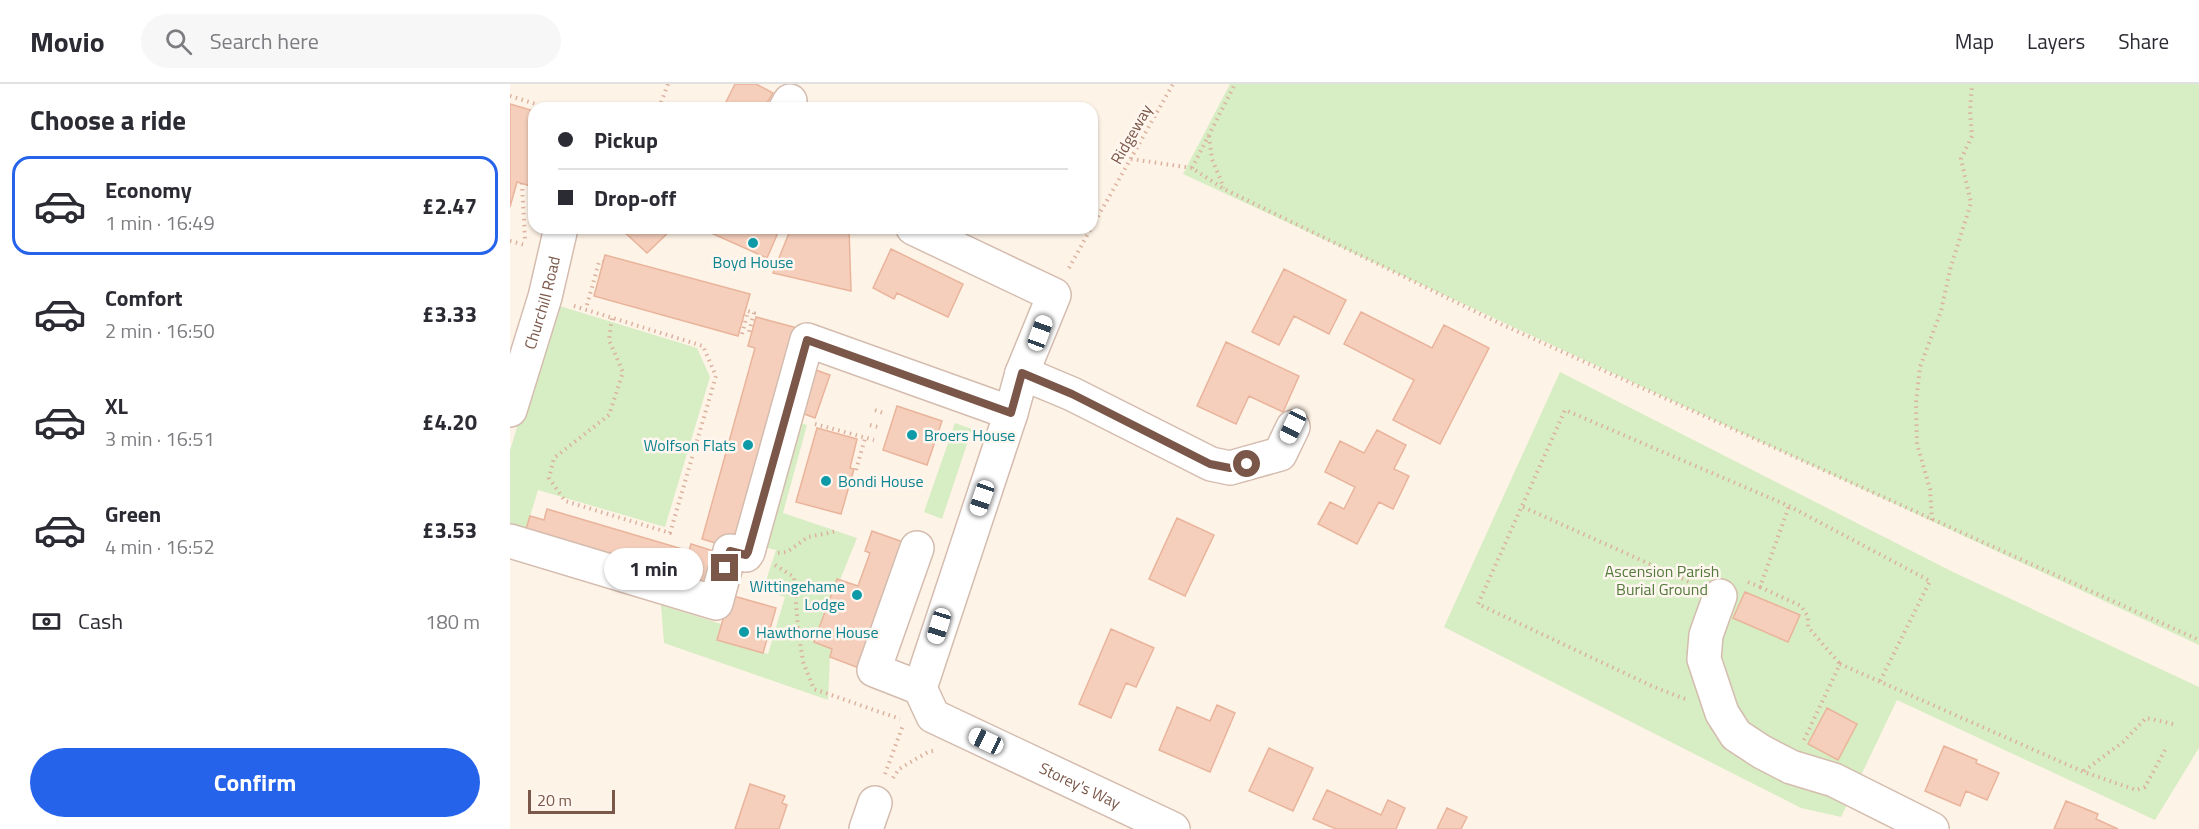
<!DOCTYPE html>
<meta charset="utf-8">
<style>
body{margin:0;font-family:"Titillium Web",sans-serif;background:#f7f7f7;color:#2b2b33;height:100vh;display:flex;flex-direction:column;font-size:22px;white-space:nowrap}
*{box-sizing:border-box;margin:0}
p{font-size:20px;color:#7c7c81}
.icon{flex:none;width:33px;height:33px;fill:none;stroke:currentColor;stroke-width:2;stroke-linecap:round;stroke-linejoin:round}
.map{position:relative;flex:1;overflow:hidden}
.drawer{display:flex;flex-direction:column;background:#fff;width:510px}
.drawer>*{flex:none}
.banner{position:absolute;left:18px;top:18px;width:570px;height:132px;border-radius:18px;box-shadow:0 2px 4px #0004;display:grid;align-content:center;height:132px;padding:0 30px;background:#fff}
.scale{position:absolute;left:18px;bottom:15px;width:87px;box-sizing:border-box;padding-left:6px;border:3px solid #7a5749;border-top:0;font-size:16px;line-height:21px;white-space:nowrap;color:#7a5749;-webkit-text-stroke:4px #fff7ef;paint-order:stroke}
.end{position:absolute;width:27px;height:27px;margin:-14px;border:8px solid #7a5749;background:#fff;box-shadow:0 0 0 3px #fff}
.from{border-radius:50%}
.bubble{position:absolute;height:42px;border-radius:21px;background:#fff;box-shadow:0 2px 4px #0004;font-size:20px;font-weight:700;line-height:42px;text-align:center}
.car{position:absolute;width:18px;height:36px;margin:-18px -9px;border-radius:8px;box-shadow:0 0 4px 2px #0007;background:linear-gradient(#fff 24%,#345 0 40%,#fff 0 76%,#345 0 86%,#fff 0)}
.banner b{display:flex;align-items:center;gap:21px;height:57px;font-size:22px}
.banner b+b{border-top:2px solid #e1e1e2}
.banner i{width:15px;height:15px;background:#2b2b33}
ul{padding:0;list-style:none}
li{display:flex;align-items:center;gap:18px;height:99px;margin:0 12px 9px;padding:0 18px;border:3px solid transparent;border-radius:18px}
li div{flex:1}
li b{display:block;font-size:22px}
li em{font-style:normal;font-weight:700}
li.current{border-color:#2563eb}
li>.icon{width:54px;height:54px;stroke-width:1.5}
h2{padding:0 30px;font-size:27px;line-height:72px}
.pay{display:flex;align-items:center;gap:15px;height:66px;padding:0 30px;font-size:22px}
.pay p{margin-inline-start:auto}
.action{display:flex;gap:12px;margin-top:auto;padding:12px 30px}
.action a{flex:1;height:69px;border-radius:36px;background:#2563eb;color:#fff;font-size:24px;font-weight:700;line-height:69px;text-align:center}
header{display:flex;align-items:center;gap:36px;box-sizing:border-box;height:84px;padding:0 30px;background:#fff;border-bottom:2px solid #e1e1e2}
header strong{font-size:28px}
nav{display:flex;gap:33px;margin-inline-start:auto;font-size:21px}
.search{width:420px;height:54px;background:#f7f7f7;display:flex;align-items:center;gap:15px;box-sizing:border-box;padding:0 21px;border-radius:33px;color:#7c7c81;font-size:22px}
main{display:flex;flex:1;min-height:0}
.map>svg:first-child{display:block}
.green{fill:#d7edc3}
.building{fill:#f5cfbc;stroke:#e9b49b;stroke-width:1.5}
.lines{fill:none;stroke-linecap:round;stroke-linejoin:round}
.minor-casing{stroke:#d4bcae;stroke-width:36}
.path{stroke:#dbb29f;stroke-width:4;stroke-dasharray:1.5 4.5;stroke-linecap:butt}
.minor{stroke:#fff;stroke-width:33}
.route{stroke:#7a5749;stroke-width:8}
.culture-dot{fill:#0f9aa8;stroke:#fff7ef;stroke-width:2}
.labels{text-anchor:middle;dominant-baseline:central;stroke-width:5;stroke-linejoin:round;paint-order:stroke}
.street-label{font-size:16px;fill:#7a5749;stroke:#fff7ef}
.culture-label{font-size:16px;fill:#0d838f;stroke:#fff7ef;text-anchor:start}
.park-label{font-size:16px;fill:#537a3c;stroke:#fff7ef}
</style>
<header>
<strong>Movio</strong>
<div class="search"><svg class="icon" aria-label="search" viewBox="0 0 24 24"><circle cx="10" cy="10" r="6"/><path d="M15 15l6 6"/></svg>Search here</div>
<nav><a>Map</a><a>Layers</a><a>Share</a></nav>
</header>
<main>
<section class="drawer">
<h2>Choose a ride</h2>
<ul>
<li class="current"><svg class="icon" aria-label="car" viewBox="0 0 24 24"><path d="M5 17H2v-5l4-1 3-4h7l3 4 3 1v5h-3M9 17h6M6 11h13"/><circle cx="7" cy="17" r="2"/><circle cx="17" cy="17" r="2"/></svg><div><b>Economy</b><p>1 min · 16:49</p></div><em>£2.47</em></li>
<li><svg class="icon" aria-label="car" viewBox="0 0 24 24"><path d="M5 17H2v-5l4-1 3-4h7l3 4 3 1v5h-3M9 17h6M6 11h13"/><circle cx="7" cy="17" r="2"/><circle cx="17" cy="17" r="2"/></svg><div><b>Comfort</b><p>2 min · 16:50</p></div><em>£3.33</em></li>
<li><svg class="icon" aria-label="car" viewBox="0 0 24 24"><path d="M5 17H2v-5l4-1 3-4h7l3 4 3 1v5h-3M9 17h6M6 11h13"/><circle cx="7" cy="17" r="2"/><circle cx="17" cy="17" r="2"/></svg><div><b>XL</b><p>3 min · 16:51</p></div><em>£4.20</em></li>
<li><svg class="icon" aria-label="car" viewBox="0 0 24 24"><path d="M5 17H2v-5l4-1 3-4h7l3 4 3 1v5h-3M9 17h6M6 11h13"/><circle cx="7" cy="17" r="2"/><circle cx="17" cy="17" r="2"/></svg><div><b>Green</b><p>4 min · 16:52</p></div><em>£3.53</em></li>
</ul>
<div class="pay"><svg class="icon" aria-label="cash" viewBox="0 0 24 24"><path d="M3 7h18v10H3z"/><circle cx="12" cy="12" r="2"/></svg>Cash<p>180 m</p></div>
<div class="action"><a>Confirm</a></div>
</section>
<div class="map">
<svg width="1689" height="745" viewBox="0 0 1689 745">
<rect width="100%" height="100%" fill="#fef3e7"/>
<path class="green" d="M720 0H1689V561L673 90Z
M43 220 187 264 200 293 155 443 28 406 11 462 0 459V367Z
M1050 288 1443 488 1689 603V664L1645 736 1387 616 1331 733 1291 724 934 543Z
M286 338 297 341 273 429 347 454 330 496 327 495 304 558 322 565 320 573 318 616 154 559 151 521 211 540 207 556 258 570 275 513 253 506 266 466 250 462Z
M445 339 462 345 432 435 414 428Z"/>
<path class="building" d="M225 0H246L263 9 254 24H213Z
M0 20 24 27V37L20 52 24 54V103L7 98 0 123Z
M110 144H163L137 169Z
M190 144H270L257 174Z
M281 144H339L341 207 263 189Z
M381 165 453 200 438 233 387 209 384 215 363 204Z
M95 171 240 210 228 252 84 212Z
M774 185 836 216 819 250 784 232 769 261 742 248Z
M851 228 922 264 934 241 979 264 930 360 883 336 904 296 834 260Z
M246 233 291 245 229 466 192 455 245 264 238 262Z
M716 258 789 292 773 328 739 312 726 340 687 322Z
M303 285 320 291 305 334 289 328Z
M387 322 432 337 417 381 373 366Z
M307 344 347 355 340 384 344 385 331 430 286 418Z
M867 346 896 361 884 385 899 392 883 425 869 418 847 460 808 440 820 418 834 425 845 403 815 388 830 357 854 369Z
M37 425 179 467 181 460 213 470 198 517 11 462 20 432 34 436Z
M667 434 704 451 675 512 639 495Z
M362 447 393 458 369 520H372L349 584 320 573 322 565 304 558 327 495 348 502 360 469 355 467Z
M1235 508 1290 531 1278 558 1223 534Z
M220 511 266 524 253 569 207 556Z
M601 545 644 564 626 603 616 599 601 634 569 620Z
M707 621 725 629 700 688 649 666 667 623 700 637Z
M1317 624 1347 640 1328 676 1298 660Z
M1434 662 1467 676 1466 679 1489 689 1477 716 1456 707 1450 722 1415 707Z
M759 664 803 684 783 727 739 707Z
M240 700 275 712 272 719 277 721 269 745H225Z
M817 706 871 731 878 716 895 724 886 745H826L803 735Z
M1556 717 1588 730 1586 735 1608 745H1544Z
M937 724 957 733 951 745H927Z"/>
<g class="lines">
<g class="minor-casing">
<g id="minor">
<path d="M276 24 280 17"/>
<path id="s1" d="M403 144 544 211 512 289 501 329 410 604 423 632 663 745"/>
<path d="M512 289 562 310 701 380 720 384 770 370 783 343"/>
<path id="s2" d="M0 326 35 213 51 144"/>
<path d="M0 457 206 519 220 467 236 471 238 468 297 256 501 329"/>
<path d="M407 464 364 586 410 604"/>
<path d="M1210 512 1196 551 1194 575 1212 629 1226 651 1252 668 1281 683 1324 696 1422 745"/>
<path d="M356 745 365 719"/>
</g>
</g>
<path class="path" d="M0 12 39 24
M149 24 158 0
M699 52 702 75 714 104
M621 75 682 84 714 105 991 240 1689 556
M682 84 725 0
M12 99 15 155
M582 143 663 0
M0 157 15 161
M559 184 581 144
M77 221 89 178H93
M64 222 193 262 206 292 160 449 55 417 39 394 44 374 99 331 113 288 99 256 102 234
M232 250 238 227 244 229 238 252
M365 326 373 329
M305 340 364 356
M360 341 368 343
M346 386 355 354
M1013 423 1182 499
M1422 436 1420 405 1407 360 1406 319 1410 283 1431 227 1441 182 1461 119 1451 75 1462 52 1460 27 1462 0
M268 469 277 468 298 453 328 447
M265 481 284 493 288 544 293 578 304 605 390 635
M1238 498 1250 503 1279 422
M1250 503 1291 522 1298 533V543L1330 580
M1175 615 1144 603 968 520 1055 326 1279 422 1420 497 1370 597
M1294 656 1330 580 1574 688 1626 706 1635 703 1655 666
M1574 687 1613 658 1636 634 1663 640
M375 690 393 641
M383 694 389 685 418 668 423 667"/>
<use href="#minor" class="minor"/>
</g>
<g class="lines">
<path class="route" d="M215 484 220 467 236 471 238 468 297 256 501 329 512 289 562 310 700 380 720 384 737 380"/>
</g>
<g class="culture-dot">
<circle cx="243" cy="159" r="6"/>
<circle cx="402" cy="351" r="6"/>
<circle cx="238" cy="361" r="6"/>
<circle cx="316" cy="397" r="6"/>
<circle cx="347" cy="511" r="6"/>
<circle cx="234" cy="548" r="6"/>
</g>
<g class="labels">
<g class="street-label">
<text transform="translate(621 50) rotate(-60)">Ridgeway</text>
<text stroke="none"><textPath href="#s2" startOffset="112">Churchill Road</textPath></text>
<text stroke="none"><textPath href="#s1" startOffset="765">Storey's Way</textPath></text>
</g>
<g class="culture-label">
<text x="243" y="178" text-anchor="middle">Boyd House</text>
<text x="414" y="351">Broers House</text>
<text x="226" y="361" text-anchor="end">Wolfson Flats</text>
<text x="328" y="397">Bondi House</text>
<text x="335" y="502" text-anchor="end">Wittingehame<tspan x="335" dy="18">Lodge</tspan></text>
<text x="246" y="548">Hawthorne House</text>
</g>
<g class="park-label">
<text x="1152" y="487">Ascension Parish<tspan x="1152" dy="18">Burial Ground</tspan></text>
</g>
</g>
</svg>
<div class="scale">20 m</div>
<i class="end from" style="left:737px;top:380px"></i>
<i class="end" style="left:215px;top:484px"></i>
<div class="bubble" style="left:94px;top:464px;width:99px">1 min</div>
<i class="car" style="left:530px;top:249px;rotate:20deg"></i>
<i class="car" style="left:783px;top:342px;rotate:206deg"></i>
<i class="car" style="left:472px;top:414px;rotate:199deg"></i>
<i class="car" style="left:429px;top:542px;rotate:197deg"></i>
<i class="car" style="left:476px;top:657px;rotate:295deg"></i>
<div class="banner">
<b><i class="from"></i>Pickup</b>
<b><i></i>Drop-off</b>
</div>
</div>
</main>
